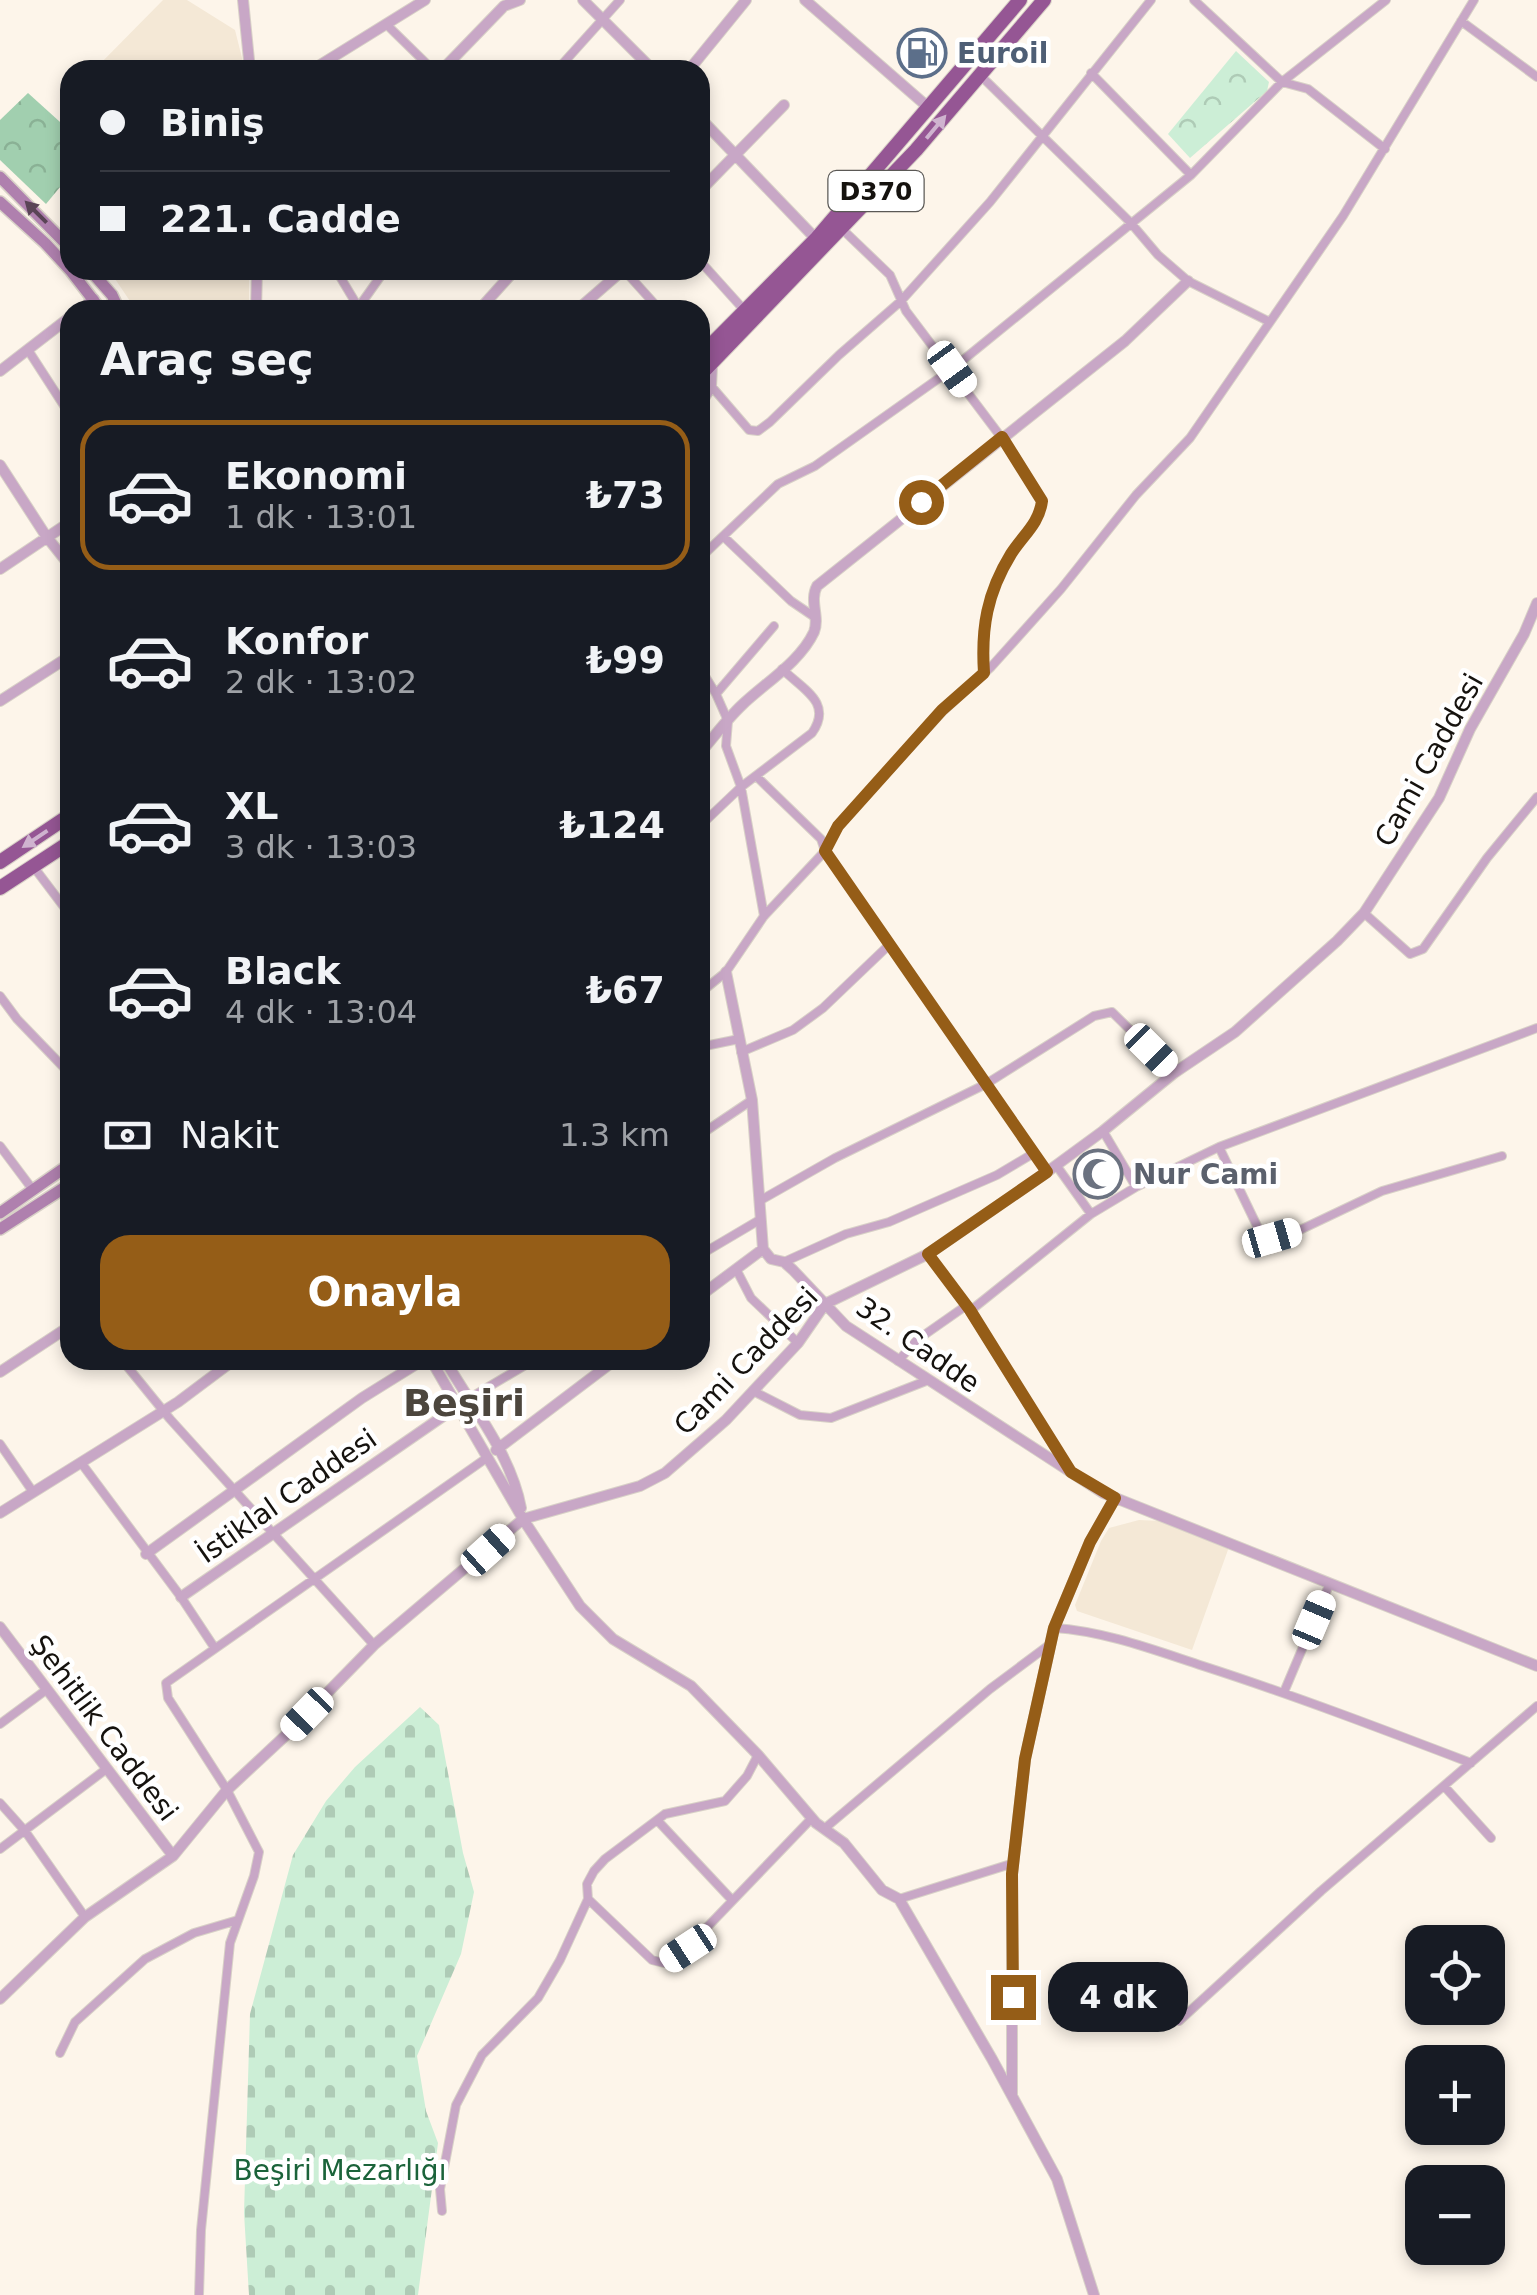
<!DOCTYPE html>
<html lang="tr">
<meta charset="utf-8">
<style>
body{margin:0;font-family:"DejaVu Sans",sans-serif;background:#20242c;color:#f1f3f6;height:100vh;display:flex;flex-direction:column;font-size:38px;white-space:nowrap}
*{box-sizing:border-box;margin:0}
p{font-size:32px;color:#9ea1a6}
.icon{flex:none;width:55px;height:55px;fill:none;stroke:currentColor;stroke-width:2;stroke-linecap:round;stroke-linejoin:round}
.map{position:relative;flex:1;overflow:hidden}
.panel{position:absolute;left:60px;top:300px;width:650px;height:1070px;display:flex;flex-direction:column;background:#171b24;border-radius:30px;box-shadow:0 5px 15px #0003}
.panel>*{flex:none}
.guide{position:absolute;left:60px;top:60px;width:650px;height:220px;border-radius:30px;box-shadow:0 5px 15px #0003;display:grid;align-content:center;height:220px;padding:0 40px;background:#171b24}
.controls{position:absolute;left:1405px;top:1925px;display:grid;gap:20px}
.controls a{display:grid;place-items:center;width:100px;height:100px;border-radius:20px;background:#171b24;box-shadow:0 5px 15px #0003;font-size:50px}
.end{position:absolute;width:45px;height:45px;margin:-22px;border:12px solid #955d17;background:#fff;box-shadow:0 0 0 5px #fff}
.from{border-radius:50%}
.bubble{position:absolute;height:70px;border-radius:30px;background:#171b24;box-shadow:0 5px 15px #0003;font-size:32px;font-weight:800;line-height:70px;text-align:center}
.car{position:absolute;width:30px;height:60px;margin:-30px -15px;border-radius:12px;box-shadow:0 0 8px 2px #0007;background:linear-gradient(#fff 24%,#345 0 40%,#fff 0 76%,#345 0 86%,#fff 0)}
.guide b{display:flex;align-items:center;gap:35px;height:95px;font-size:38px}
.guide b+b{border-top:2px solid #363941}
.guide i{width:25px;height:25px;background:#f1f3f6}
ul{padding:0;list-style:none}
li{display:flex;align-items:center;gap:30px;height:150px;margin:0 20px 15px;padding:0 20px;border:5px solid transparent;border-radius:30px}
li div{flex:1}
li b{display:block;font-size:38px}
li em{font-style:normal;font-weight:800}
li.on{border-color:#955d17}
li>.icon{width:90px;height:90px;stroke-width:1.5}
h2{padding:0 40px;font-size:45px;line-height:120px}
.pay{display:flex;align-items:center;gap:25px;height:110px;padding:0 40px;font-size:38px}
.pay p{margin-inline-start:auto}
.button{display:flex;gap:20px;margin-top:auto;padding:20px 40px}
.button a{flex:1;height:115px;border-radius:30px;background:#955d17;color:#fff;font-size:40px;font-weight:800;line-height:115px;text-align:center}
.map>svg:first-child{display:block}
.built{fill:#f4e8d6}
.forest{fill:url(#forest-crowns)}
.cemetery{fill:url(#cemetery-stones)}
.park{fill:url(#park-crowns)}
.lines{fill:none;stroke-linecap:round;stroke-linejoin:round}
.minor-casing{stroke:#d8d1c7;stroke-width:10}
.tertiary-casing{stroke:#d8d1c7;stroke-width:12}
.secondary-casing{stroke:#d8d1c7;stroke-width:14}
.trunk-casing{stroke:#d8d1c7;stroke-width:16}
.minor{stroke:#c8a7c6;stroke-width:8}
.tertiary{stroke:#c8a7c6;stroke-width:10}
.secondary{stroke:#af80ae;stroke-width:11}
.trunk{stroke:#955694;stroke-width:14}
.oneway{fill:#cfb3cf}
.oneway2{fill:#5a4456}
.route{stroke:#955d17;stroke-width:12}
.labels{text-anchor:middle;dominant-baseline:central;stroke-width:9;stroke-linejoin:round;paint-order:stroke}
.shield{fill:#fff;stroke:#5b5956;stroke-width:2.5}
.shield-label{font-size:25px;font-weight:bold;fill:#15120e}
.service-label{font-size:28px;font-weight:bold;fill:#4e5e75;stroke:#fff;text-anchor:start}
.street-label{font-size:28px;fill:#15120e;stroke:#fff}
.worship-label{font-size:28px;font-weight:bold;fill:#5b616d;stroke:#fff;text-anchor:start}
.park-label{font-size:28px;fill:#1b633a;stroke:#fff}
.district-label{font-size:38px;font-weight:bold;fill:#4c463d;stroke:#fff}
</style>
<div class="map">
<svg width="1537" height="2295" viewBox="0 0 1537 2295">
<defs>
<pattern id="forest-crowns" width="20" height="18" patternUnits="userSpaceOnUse" patternTransform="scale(2.5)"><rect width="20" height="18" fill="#a1cfaf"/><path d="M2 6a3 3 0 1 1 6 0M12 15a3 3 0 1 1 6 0" fill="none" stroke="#8ab195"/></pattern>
<pattern id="cemetery-stones" width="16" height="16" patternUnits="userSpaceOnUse" patternTransform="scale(2.5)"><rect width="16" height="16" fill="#cceed6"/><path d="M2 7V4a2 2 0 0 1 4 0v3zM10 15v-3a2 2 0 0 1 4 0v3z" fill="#aecbb6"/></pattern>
<pattern id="park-crowns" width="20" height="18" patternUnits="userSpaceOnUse" patternTransform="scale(2.5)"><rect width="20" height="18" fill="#cceed6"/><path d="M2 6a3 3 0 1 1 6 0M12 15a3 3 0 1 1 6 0" fill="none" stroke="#aecbb6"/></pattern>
</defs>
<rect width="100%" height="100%" fill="#fdf5ea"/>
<path class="built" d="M163 0H187L235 30 245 70H94Z
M109 270H249V310H136Z
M1139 1520 1160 1521 1229 1547 1192 1650 1077 1611 1075 1605 1101 1541 1109 1528Z"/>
<path class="forest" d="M28 93 70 131V175L46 204 0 160V120Z"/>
<path class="cemetery" d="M420 1707 439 1725 463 1853 474 1892 461 1954 417 2056 426 2111 438 2143 418 2295H249L244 2213 250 2014 293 1855 326 1801 355 1767Z"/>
<path class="park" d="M1236 51 1269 82 1267 91 1190 158 1168 134Z"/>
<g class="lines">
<g class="minor-casing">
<path id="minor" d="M1194 0 1282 82 1308 89 1385 149
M1461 21 1537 77
M386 24 433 70
M557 70 620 0
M1091 73 1191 175
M980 75 1130 222 1158 255 1188 281 1270 322
M841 228 890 275 906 311 1004 441 1042 501C1039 524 1023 535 1011 554 987 592 981 628 984 673
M700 261 745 311
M336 270 360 310
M624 270 660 310
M358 308 385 270
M28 350 70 415
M712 387 749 430 758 431 770 422 839 355 901 301 990 202 1151 0
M700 407 712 387 713 365
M724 537 791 601 816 618
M700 558 778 484 815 466 952 369 1191 175 1282 82 1386 0
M700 668 716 694 728 721 726 746 741 787 764 916
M716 694 774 626
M756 776 821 839 825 851 1047 1172
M700 826 741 787 812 733C833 703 804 690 782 669
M33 866 70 915
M1364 913 1410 954 1423 949 1487 858 1537 797
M700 993 726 972 764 916 825 851 838 826 943 711 991 667 1061 589 1136 495 1190 438 1343 216 1474 0
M0 996 17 1019 70 1074
M700 1047 739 1039
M741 1052 793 1030 823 1008 890 944
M1103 1131 1136 1187
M700 1135 752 1100
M0 1146 33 1190
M1219 1147 1259 1230 1272 1238 1302 1229 1382 1191 1502 1156
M1056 1165 1091 1214
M761 1200 835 1158 986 1084 1094 1016 1112 1012 1174 1073
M928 1254 970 1311 1068 1469
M700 1255 761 1219
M784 1262 846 1234 889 1222 997 1175 1034 1153
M736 1269 751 1298 798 1343
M970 1311 1091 1214 1136 1187 1219 1147 1537 1028
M122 1360 170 1419 374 1645
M898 1361 917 1340 967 1305
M753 1391 800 1415 831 1418 926 1381
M468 1399 534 1360
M0 1444 33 1492
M82 1464 181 1597 214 1647
M1054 1628C1104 1631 1154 1650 1203 1666 1293 1695 1382 1729 1471 1763
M1284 1692 1330 1583
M0 1724 46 1690
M1444 1786 1491 1838
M0 1803 25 1831 85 1917
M657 1820 732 1900
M824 1829 990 1689 1049 1645
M0 1849 105 1770
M588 1899 652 1960 664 1963 688 1947 812 1818
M899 1899 1014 1863
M1179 2021 1321 1891 1537 1706
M60 2053 75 2022 145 1959 194 1933 238 1920
M442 2211 440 2189 456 2105 482 2055 538 1998 560 1960 588 1899 587 1884 594 1871 605 1859 665 1814 725 1801 747 1776 758 1755
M199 2295 201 2230 230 1943 254 1876 259 1852 227 1790 168 1698 166 1683 488 1457"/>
</g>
<g class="tertiary-casing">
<path id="tertiary" d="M243 0 250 70
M583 0 653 70
M805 0 929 108
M312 70 425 0
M442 70 504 6 520 0
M689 70 746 0
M700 118 816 239
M700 191 784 105
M80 310 94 299
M256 310 257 270
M479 310 515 270
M577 310 623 270
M0 371 70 317
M0 465 46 536 70 566
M0 569 70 522
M0 701 70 656
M700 753C714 737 727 719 742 705 765 683 800 662 814 632 820 617 809 601 817 586L1125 341 1188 281
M726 972 752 1100 763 1249 771 1259 784 1262 793 1270 846 1326 1103 1493 1537 1666
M700 1296 763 1249
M431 1360 523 1519 580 1606 613 1639 691 1686 758 1755 816 1823 844 1843 882 1890 899 1899 992 2059 1057 2179 1094 2295
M445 1360C472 1407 511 1454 521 1508
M0 1372 70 1326
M496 1450 615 1360
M0 1513 178 1402 234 1360
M146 1554 362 1398 423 1360
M181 1597 468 1399
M0 1627 173 1856
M0 1999 85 1917 173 1856 227 1790 285 1736 374 1645 523 1519 640 1486 665 1473 726 1420 798 1343 825 1304 928 1254 1047 1172 1103 1131 1174 1073 1235 1032 1337 941 1364 913 1439 798 1470 729 1524 634 1537 603
M1012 2095V1874L1025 1759 1054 1628 1090 1542 1115 1498"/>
</g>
<g class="secondary-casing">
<path id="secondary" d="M0 177 70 248
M0 202 45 243 70 270
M70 270 101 310
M90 270 112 295 119 310
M0 1213 70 1164
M0 1229 70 1184"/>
</g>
<g class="trunk-casing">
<path id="trunk" d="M700 356 816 239 1020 0
M700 375 916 150 1044 0
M0 862 70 815
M0 888 70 842"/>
</g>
<use href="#minor" class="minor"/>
<use href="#tertiary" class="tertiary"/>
<use href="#secondary" class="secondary"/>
<use href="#trunk" class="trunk"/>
</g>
<defs><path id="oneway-solid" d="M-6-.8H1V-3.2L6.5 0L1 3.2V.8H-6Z" transform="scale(2.5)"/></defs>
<g class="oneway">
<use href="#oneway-solid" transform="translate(936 127) rotate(-50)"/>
<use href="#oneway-solid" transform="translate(35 839) rotate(146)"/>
</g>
<use class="oneway2" href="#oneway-solid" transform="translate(36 212) rotate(-135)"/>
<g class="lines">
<path class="route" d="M921 502 1002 437 1042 501C1039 524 1023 535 1011 554 987 593 981 628 984 673L942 710 838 826 825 851 1047 1172 928 1254 970 1310 1071 1472 1115 1498 1090 1542 1054 1628 1025 1759 1012 1874 1013 1997"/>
</g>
<defs>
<g id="fuel-ring" transform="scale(2.5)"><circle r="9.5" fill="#fff" stroke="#5c6f8a" stroke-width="1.5"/><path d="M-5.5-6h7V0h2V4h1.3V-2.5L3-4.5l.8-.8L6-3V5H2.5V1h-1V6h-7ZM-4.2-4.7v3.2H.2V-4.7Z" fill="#5c6f8a"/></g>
<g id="mosque-ring" transform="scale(2.5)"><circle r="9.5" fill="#fff" stroke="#6b7280" stroke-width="1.5"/><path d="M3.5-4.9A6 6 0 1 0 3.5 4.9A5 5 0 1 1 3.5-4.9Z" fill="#6b7280"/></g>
</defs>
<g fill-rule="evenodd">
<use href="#fuel-ring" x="922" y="53"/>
<use href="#mosque-ring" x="1098" y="1174"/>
</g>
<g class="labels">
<rect class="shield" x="828.5" y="171" width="95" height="40" rx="8"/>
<g class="shield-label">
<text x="876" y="191">D370</text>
</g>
<g class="service-label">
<text x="957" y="53">Euroil</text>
</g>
<g class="street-label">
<text transform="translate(1429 760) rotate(-61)">Cami Caddesi</text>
<text transform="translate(918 1345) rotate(35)">32. Cadde</text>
<text transform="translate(746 1361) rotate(-46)">Cami Caddesi</text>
<text transform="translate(287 1496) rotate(-35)">İstiklal Caddesi</text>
<text transform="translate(104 1728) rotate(53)">Şehitlik Caddesi</text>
</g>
<g class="worship-label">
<text x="1133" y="1174">Nur Cami</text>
</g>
<g class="park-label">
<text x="340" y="2170">Beşiri Mezarlığı</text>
</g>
<g class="district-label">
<text x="464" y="1403">Beşiri</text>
</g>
</g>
</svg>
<div class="controls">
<a><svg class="icon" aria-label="locate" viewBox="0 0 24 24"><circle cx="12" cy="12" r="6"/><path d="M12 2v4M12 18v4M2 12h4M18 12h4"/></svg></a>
<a>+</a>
<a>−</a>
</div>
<i class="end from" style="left:921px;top:502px"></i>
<i class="end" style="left:1013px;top:1997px"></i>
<div class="bubble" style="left:1048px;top:1962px;width:140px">4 dk</div>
<i class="car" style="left:952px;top:369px;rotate:144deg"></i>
<i class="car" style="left:1151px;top:1050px;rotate:135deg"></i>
<i class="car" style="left:1272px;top:1238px;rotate:74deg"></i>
<i class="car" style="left:488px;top:1550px;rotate:48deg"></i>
<i class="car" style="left:1314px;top:1620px;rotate:23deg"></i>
<i class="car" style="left:307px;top:1714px;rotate:224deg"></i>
<i class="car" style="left:688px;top:1948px;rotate:237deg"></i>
<div class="guide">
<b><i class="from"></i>Biniş</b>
<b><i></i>221. Cadde</b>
</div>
<section class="panel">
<h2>Araç seç</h2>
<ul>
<li class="on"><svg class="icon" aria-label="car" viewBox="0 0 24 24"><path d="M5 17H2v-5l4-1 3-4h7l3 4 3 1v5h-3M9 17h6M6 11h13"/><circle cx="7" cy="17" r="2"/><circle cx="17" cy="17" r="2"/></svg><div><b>Ekonomi</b><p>1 dk · 13:01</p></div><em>₺73</em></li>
<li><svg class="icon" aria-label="car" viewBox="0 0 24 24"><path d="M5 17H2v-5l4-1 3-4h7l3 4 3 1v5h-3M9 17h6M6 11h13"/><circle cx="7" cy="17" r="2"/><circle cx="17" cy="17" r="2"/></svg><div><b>Konfor</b><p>2 dk · 13:02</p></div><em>₺99</em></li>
<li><svg class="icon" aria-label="car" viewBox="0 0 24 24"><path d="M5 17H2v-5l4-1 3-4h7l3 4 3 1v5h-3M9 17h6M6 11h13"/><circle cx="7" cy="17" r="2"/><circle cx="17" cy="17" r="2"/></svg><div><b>XL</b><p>3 dk · 13:03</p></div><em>₺124</em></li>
<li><svg class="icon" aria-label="car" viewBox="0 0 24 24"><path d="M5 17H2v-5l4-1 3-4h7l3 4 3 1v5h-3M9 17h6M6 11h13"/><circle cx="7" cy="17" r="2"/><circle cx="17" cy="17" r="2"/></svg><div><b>Black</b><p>4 dk · 13:04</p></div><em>₺67</em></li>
</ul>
<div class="pay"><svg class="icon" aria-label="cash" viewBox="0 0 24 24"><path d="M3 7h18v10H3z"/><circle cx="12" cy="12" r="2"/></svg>Nakit<p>1.3 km</p></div>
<div class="button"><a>Onayla</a></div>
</section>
</div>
